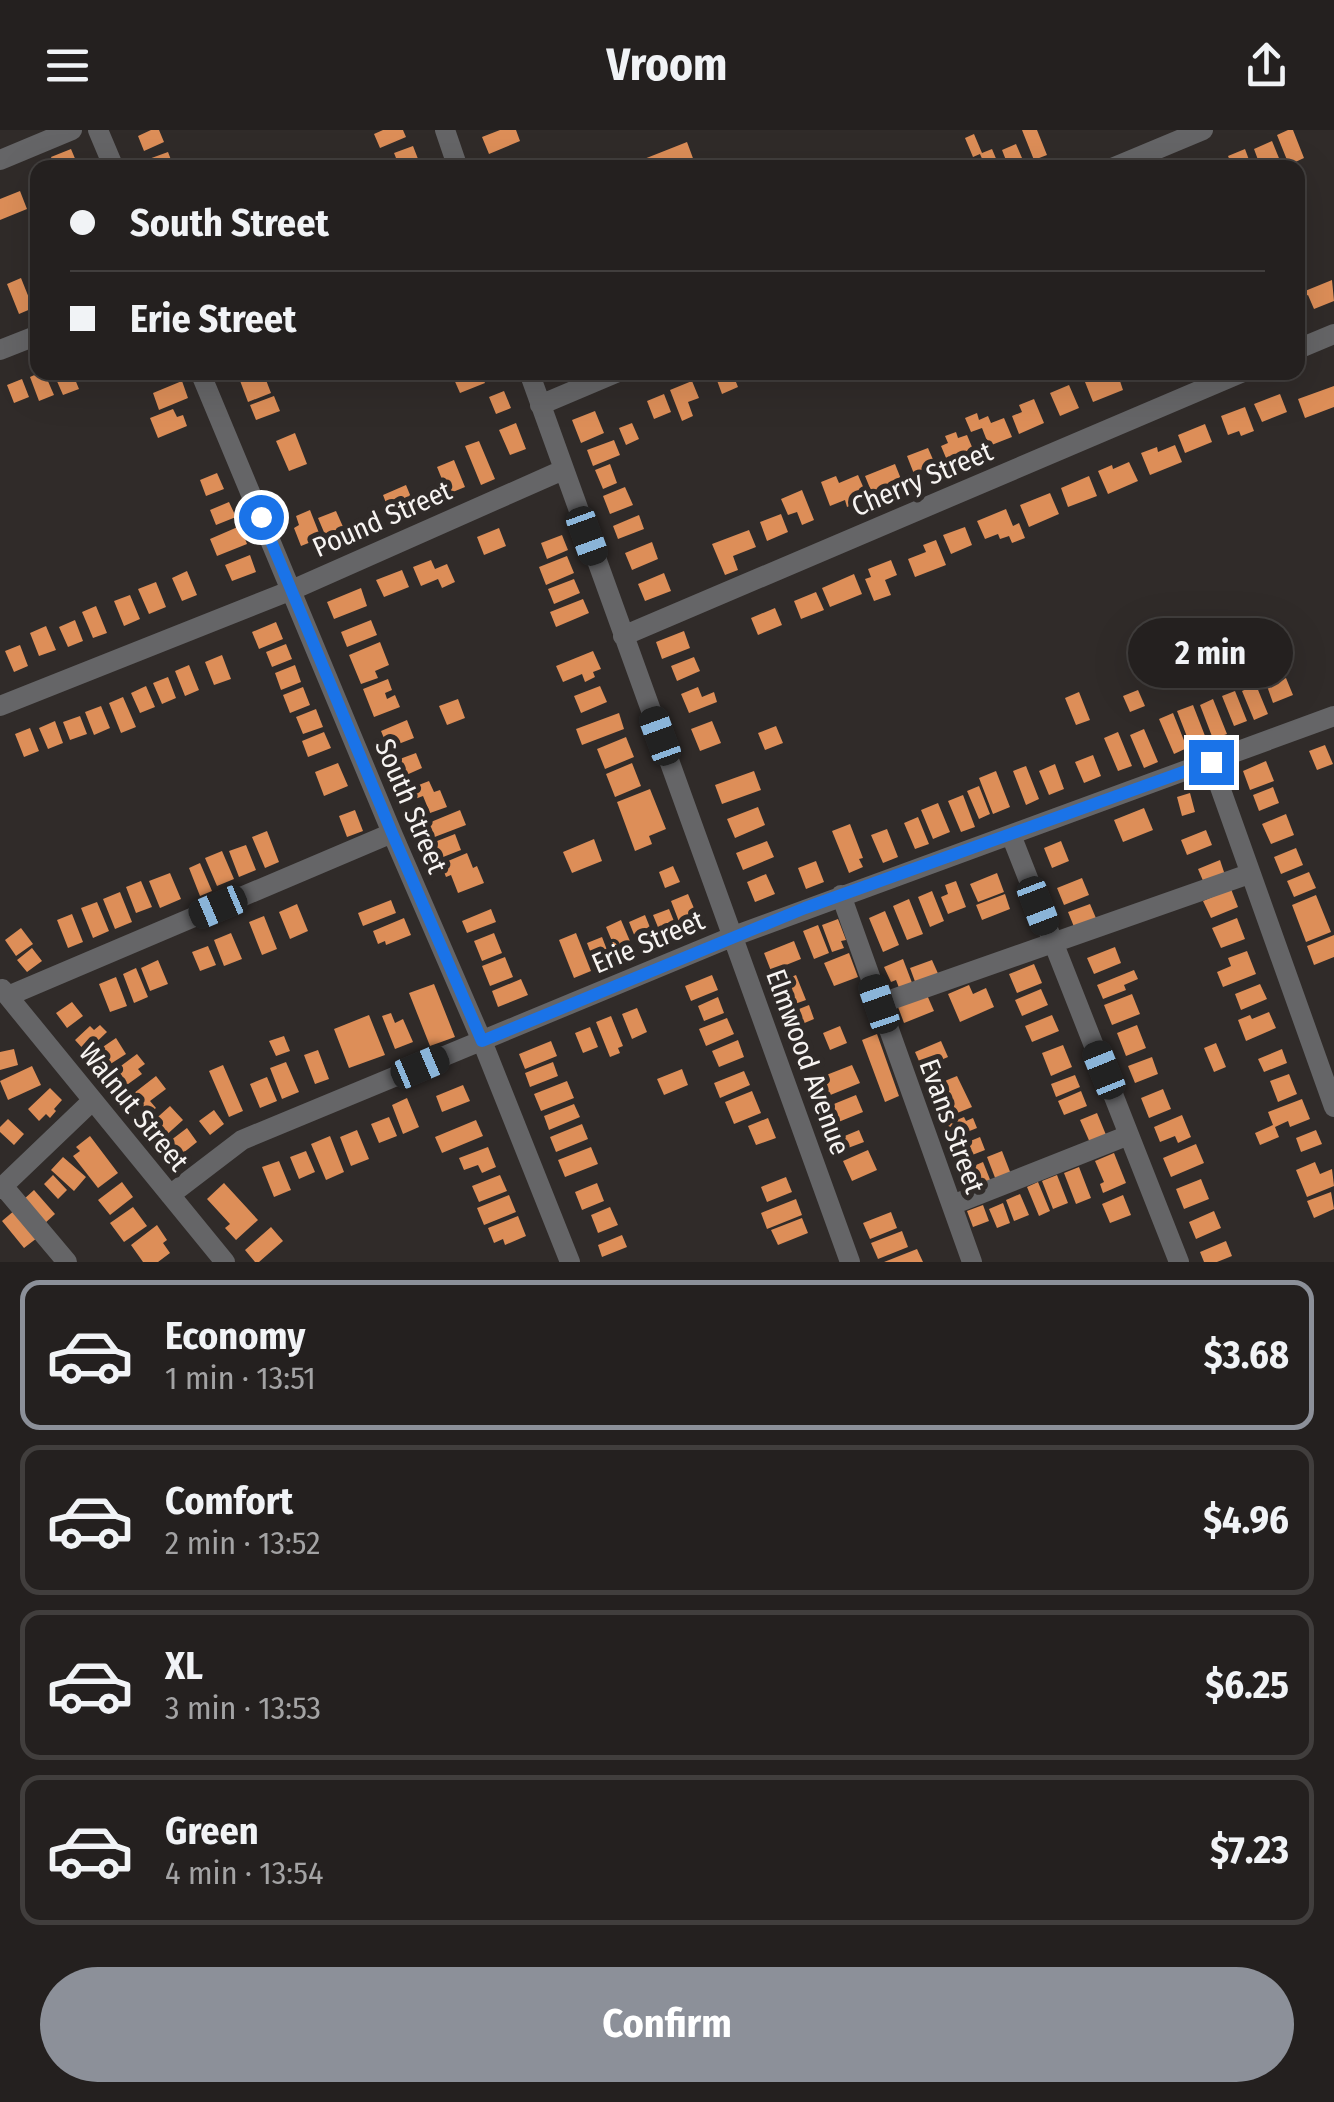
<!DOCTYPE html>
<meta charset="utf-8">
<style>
body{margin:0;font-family:"Fira Sans Condensed",sans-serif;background:#302d2c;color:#f1f3f6;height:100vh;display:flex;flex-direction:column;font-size:38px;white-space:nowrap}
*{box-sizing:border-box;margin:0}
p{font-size:32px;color:#a3a3a4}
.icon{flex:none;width:55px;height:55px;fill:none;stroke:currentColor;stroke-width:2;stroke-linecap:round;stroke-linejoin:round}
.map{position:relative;height:1132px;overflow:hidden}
.drawer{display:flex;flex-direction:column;background:#24201f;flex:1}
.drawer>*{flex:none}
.top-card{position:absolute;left:30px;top:30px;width:1275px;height:220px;border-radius:20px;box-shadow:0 10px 40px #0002,0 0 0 2px #413e3d;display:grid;align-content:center;height:220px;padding:0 40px;background:#24201f}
.end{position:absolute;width:45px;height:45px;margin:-22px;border:12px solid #1a73e8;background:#fff;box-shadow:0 0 0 5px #fff}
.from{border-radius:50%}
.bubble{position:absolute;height:70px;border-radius:35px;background:#24201f;box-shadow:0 10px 40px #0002,0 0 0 2px #413e3d;font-size:32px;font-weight:700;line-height:70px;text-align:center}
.car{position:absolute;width:30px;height:60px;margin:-30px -15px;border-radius:12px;box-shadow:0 0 8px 2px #0007;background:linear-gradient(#222 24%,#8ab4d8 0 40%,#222 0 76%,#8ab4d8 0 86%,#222 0)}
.top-card b{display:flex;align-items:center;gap:35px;height:95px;font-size:38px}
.top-card b+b{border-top:2px solid #413e3d}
.top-card i{width:25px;height:25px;background:#f1f3f6}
ul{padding:18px 0 0;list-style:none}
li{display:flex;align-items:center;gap:30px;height:150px;margin:0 20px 15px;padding:0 20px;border:5px solid #413e3d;border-radius:20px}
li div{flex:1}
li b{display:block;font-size:38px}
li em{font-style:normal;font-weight:700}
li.active{border-color:#8c9099}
li>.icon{width:90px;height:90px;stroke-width:1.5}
.action{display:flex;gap:20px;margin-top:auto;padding:20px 40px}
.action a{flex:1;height:115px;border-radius:60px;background:#8c9099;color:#fff;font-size:40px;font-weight:700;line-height:115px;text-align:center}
header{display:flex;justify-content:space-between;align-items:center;height:130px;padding:0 40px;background:#24201f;font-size:45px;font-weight:700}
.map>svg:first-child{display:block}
.building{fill:#dd8e58}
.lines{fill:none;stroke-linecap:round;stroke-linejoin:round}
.minor{stroke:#656567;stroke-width:20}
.route{stroke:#1a73e8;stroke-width:12}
.labels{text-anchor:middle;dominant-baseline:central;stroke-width:10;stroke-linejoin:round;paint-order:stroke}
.street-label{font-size:28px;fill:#f7f4f2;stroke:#302b29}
</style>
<header><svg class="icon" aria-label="menu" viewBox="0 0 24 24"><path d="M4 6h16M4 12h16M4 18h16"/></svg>Vroom<svg class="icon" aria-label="share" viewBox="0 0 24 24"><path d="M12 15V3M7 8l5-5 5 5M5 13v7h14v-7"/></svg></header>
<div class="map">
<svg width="1334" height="1132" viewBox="0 0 1334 1132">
<rect width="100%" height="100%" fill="#302b29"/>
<path class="building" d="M151 0H159L164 12 144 21 138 6Z
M383 0H403L406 7 380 18 374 4Z
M500 0H516L520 11 489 24 482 7Z
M1022 0H1037L1047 25 1034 30Z
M1288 0H1293L1304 28 1289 35 1277 5Z
M974 4 982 23 992 19 1000 38H986L980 24 973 27 965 8Z
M1272 11 1283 38H1261L1254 19Z
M687 12 694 31 678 38H647L644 29Z
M1016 14 1025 35 1009 38 1002 20Z
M413 16 420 34 413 38H400L394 23Z
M71 19 79 38H62L61 35 55 38 51 27Z
M1245 19 1252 38H1233L1228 26Z
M168 22 173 35 166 38H149L146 30Z
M20 61 27 79 0 90V69Z
M21 148 33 178 19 184 7 154Z
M1332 150 1334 171 1314 179 1308 165 1298 169V154L1302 153 1305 161Z
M41 242H44L54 265 39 271 30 247Z
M53 242H72L79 259 63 265Z
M253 242H259L263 252 266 250 271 263 248 272 239 248Z
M464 242H499V243L483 249 485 253 460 263 453 247Z
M721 242H732L738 257 722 264 715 245Z
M1108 242H1117L1123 260 1093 272 1085 252Z
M22 249 29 267 14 273 7 255Z
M182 251 188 268 159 280 153 263Z
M692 251 699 268 688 272 693 286 682 291 670 260Z
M1069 255 1079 278 1060 286 1050 263Z
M1334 256V277L1305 288 1298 269Z
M504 261 511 278 496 284 489 267Z
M664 264 671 282 654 289 647 271Z
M1280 264 1287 282 1262 292 1254 274Z
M274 266 280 281 256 290 250 275Z
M1034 269 1044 293 1019 304 1012 286 1022 282 1019 275Z
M1245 277 1254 301 1241 306 1239 301 1228 305 1221 286Z
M173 279 177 287 183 285 187 296 158 308 150 288Z
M595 281 604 303 581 313 572 290Z
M977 283 979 290 988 286 991 293 1004 288 1012 307 989 316 982 298 971 302 965 288Z
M516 293 526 319 510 325 499 300Z
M632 293 639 309 626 315 619 298Z
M1205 294 1212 312 1185 323 1178 305Z
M956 302 958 308 967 305 975 324 949 335 941 316 948 313 945 306Z
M295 303 307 334 289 341 276 311Z
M614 310 620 325 593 336 587 320Z
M479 311 495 349 481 355 465 316Z
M1175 315 1182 332 1150 345 1141 323 1157 317 1158 322Z
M928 318 938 341 916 349 907 326Z
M454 330 465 357 448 364 437 337Z
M1129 332 1138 351 1108 364 1098 341 1112 335 1113 339Z
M610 334 617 353 603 359 595 340Z
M895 334 903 354 881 363 880 360 872 363 865 346Z
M217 343 224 359 206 366 200 350Z
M858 345 868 368 847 377 845 370 830 376 821 352 836 346 839 353Z
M1089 346 1097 366 1068 377 1061 358Z
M406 355 415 377 391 386 383 365Z
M625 357 633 375 610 384 603 366Z
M802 360 814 390 802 395 797 382 788 385 781 369Z
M1050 363 1059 384 1029 397 1020 375Z
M229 372 236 387 216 395 210 380Z
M1006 379 1013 396 1019 393 1025 408 1012 413 1009 406 1000 409 998 404 985 409 977 391Z
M310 380 321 408 301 416 294 398 299 395 296 386Z
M336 381 344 399 326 407 318 388Z
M781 384 788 402 767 411 760 392Z
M639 385 644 399 618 409 613 396Z
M240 396 247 414 217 426 210 409Z
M965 397 972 415 951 424 943 405Z
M499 398 506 416 484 425 477 407Z
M749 400 756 417 733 426 738 440 725 445 712 414Z
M562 405 568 420 547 429 541 413Z
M936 410 946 435 915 447 908 429 926 422 923 415Z
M652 412 658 429 632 440 625 423Z
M250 425 256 442 232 451 225 435Z
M567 426 574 443 546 455 539 437Z
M431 430 435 439 447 434 455 452 442 458 438 449 421 456 413 437Z
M891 430 897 445 885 450 891 465 874 471 865 449 871 447 868 439Z
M402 440 409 457 384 467 376 450Z
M187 441 197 465 182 471 172 448Z
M664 443 671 461 645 471 638 454Z
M854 444 862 464 830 477 822 458Z
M574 449 580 463 554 474 548 459Z
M156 452 166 477 149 484 138 459Z
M361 458 367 476 334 489 327 472Z
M816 462 824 480 801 489 794 471Z
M130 465 140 489 124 496 114 471Z
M583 469 589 483 556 497 550 482Z
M96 476 107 503 93 508 82 482Z
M775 478 782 495 758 505 751 488Z
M75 490 83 511 68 517 59 497Z
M371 490 377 505 347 517 341 502Z
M276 492 283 509 259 519 252 502Z
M46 496 56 520 39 526 30 503Z
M684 501 690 518 662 529 656 512Z
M380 512 389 535 375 541 378 548 361 554 349 525Z
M286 514 292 529 272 537 266 522Z
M20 515 28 536 14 542 5 521Z
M593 521 601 539 593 542 595 547 585 552 582 544 563 552 556 536Z
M222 525 231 549 214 555 205 532Z
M694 527 700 541 677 551 671 536Z
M189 535 199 560 185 566 175 541Z
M295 535 301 552 281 560 275 543Z
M168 547 176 568 162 574 153 553Z
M1286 548 1293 565 1273 573 1267 556Z
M388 549 392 560 385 563 387 569 395 565 400 577 374 587 363 559Z
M1256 555 1268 584 1254 590 1242 561Z
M146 556 155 577 140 583 131 563Z
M600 556 607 572 581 583 574 566Z
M303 557 310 575 290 583 283 565Z
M698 557 702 567 714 562 717 572 689 583 681 564Z
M1138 560 1145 576 1130 582 1123 566Z
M1235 561 1247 591 1234 596 1222 566Z
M1079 562 1090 590 1076 595 1065 568Z
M123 567 136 597 121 603 109 573Z
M458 569 465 588 447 595 439 576Z
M1213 569 1227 604 1213 609 1200 575Z
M1193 575 1207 611 1191 617 1177 581Z
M101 576 110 598 94 605 85 582Z
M316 579 323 597 303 604 296 587Z
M619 583 624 599 582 615 576 599Z
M1173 583 1187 618 1174 624 1159 589Z
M80 586 87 604 70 610 63 592Z
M407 590 414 608 388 618 381 601Z
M55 591 63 613 48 619 39 598Z
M712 591 721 613 700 621 691 599Z
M776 596 783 613 765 620 758 603Z
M30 598 39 621 24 627 15 604Z
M1144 599 1158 632 1144 638 1130 605Z
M324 602 331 618 308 627 302 611Z
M1118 602 1132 636 1118 641 1104 608Z
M626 607 634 627 605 639 597 619Z
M1325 615 1333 634 1317 640 1309 621Z
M416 623 422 638 404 646 397 630Z
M1093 625 1101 646 1084 653 1075 632Z
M1266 631 1274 651 1250 660 1243 641Z
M338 633 348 656 324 666 315 642Z
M632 633 641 656 615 667 606 644Z
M1055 634 1064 659 1049 665 1039 641Z
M1026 636 1039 669 1026 675 1013 641Z
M754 641 761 660 722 674 715 655Z
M996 641 1010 677 993 684 979 648Z
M429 651 434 662 440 660 447 677 430 683 423 666 415 669 411 658Z
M979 656 990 684 979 689 967 661Z
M1273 657 1279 673 1259 681 1253 665Z
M650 659 666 699 649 706 652 714 635 721 617 672Z
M1190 663 1195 682 1182 686 1177 667Z
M963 665 975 697 961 702 948 671Z
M938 673 950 702 933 709 921 680Z
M758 677 765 695 735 708 727 689Z
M1144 678 1153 700 1123 712 1114 690Z
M355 680 363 701 347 707 339 686Z
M460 680 466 695 432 708 426 694Z
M1286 684 1294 705 1271 714 1262 694Z
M918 687 929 714 915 719 904 693Z
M850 694 863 728 859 729 863 737 849 743 832 701Z
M887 699 898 727 883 733 871 705Z
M1206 700 1212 715 1187 725 1181 710Z
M267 701 279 732 265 738 252 707Z
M455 704 461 720 438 729 432 713Z
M594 709 602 731 572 743 563 722Z
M767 711 774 727 743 740 736 723Z
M1061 711 1069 731 1052 738 1044 718Z
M246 715 256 740 239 747 229 721Z
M1296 718 1303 735 1281 744 1274 727Z
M222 721 234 749 217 756 205 728Z
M467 723 473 738 477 736 484 753 458 763 451 745 446 747 441 734Z
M1220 730 1225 745 1204 753 1198 739Z
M816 731 824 752 806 759 798 738Z
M200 733 212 761 200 766 189 738Z
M673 736 680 752 665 758 659 742Z
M1309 742 1316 758 1294 767 1287 751Z
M170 743 181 769 160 778 149 751Z
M997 743 1004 762 978 772 970 754Z
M766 744 775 764 755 772 747 752Z
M1082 748 1089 765 1064 775 1057 758Z
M141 751 152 777 136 783 126 757Z
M956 751 966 777 948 784 941 767 948 764 945 755Z
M1231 759 1238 777 1211 788 1203 771Z
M932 761 944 791 930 797 918 767Z
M120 762 132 792 115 799 103 769Z
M688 764 701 795 683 802 671 771Z
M1005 764 1010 779 982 790 976 775Z
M1316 765 1331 802 1306 812 1292 775Z
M909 769 923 804 907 810 893 776Z
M391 770 396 783 363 796 358 783Z
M97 772 109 801 93 808 81 778Z
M297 774 308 801 290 809 279 782Z
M1090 774 1101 800 1079 809 1068 782Z
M491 779 496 792 467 803 462 791Z
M669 779 680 806 664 812 653 785Z
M885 781 899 815 883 822 869 788Z
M72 784 83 812 68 818 57 790Z
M645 785 657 815 641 822 629 792Z
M264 786 277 819 262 825 249 792Z
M404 788 411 805 386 815 385 811 378 814 373 801Z
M1237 788 1245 809 1221 818 1212 798Z
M838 789 846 810 841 811 844 818 832 822 822 795Z
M621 790 635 823 620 830 606 797Z
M818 795 829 823 814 829 803 801Z
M21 798 33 814 16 826 5 810Z
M231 803 242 829 224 836 214 810Z
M494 803 502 823 482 831 474 811Z
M576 803 591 841 574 848 559 810Z
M1334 805V827L1314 835 1307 816Z
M602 807 612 833 597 839 587 813Z
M794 811 801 829 771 841 764 823Z
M208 816 216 835 200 841 192 822Z
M1115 817 1121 833 1094 844 1087 828Z
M32 818 42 831 27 842 17 830Z
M1247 821 1256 844 1223 857 1217 842 1231 836 1228 828Z
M849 823 858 847 834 856 824 833Z
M505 827 513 847 490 856 482 836Z
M903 829 914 858 901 863 896 850 891 852 884 837Z
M158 830 168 854 150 861 141 838Z
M932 830 940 848 917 857 910 838Z
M1034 834 1042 853 1017 863 1009 844Z
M136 838 148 867 134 873 123 844Z
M1134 840 1138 849 1124 855 1126 860 1103 869 1097 855Z
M712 845 718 860 691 871 685 856Z
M796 845 806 870 789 876 779 852Z
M116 847 127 876 110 882 99 854Z
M521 849 528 865 498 877 492 861Z
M434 854 455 907 430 916 409 863Z
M1260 854 1267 869 1241 880 1235 864Z
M969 855 973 864 986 858 994 877 960 892 948 864Z
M1041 859 1048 875 1022 886 1015 870Z
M1132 864 1140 884 1112 895 1104 875Z
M927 865 934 881 904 893 898 877Z
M718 867 724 883 704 891 698 876Z
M72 872 83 886 67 898 56 883Z
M809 875 814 889 795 897 789 883Z
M637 878 647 902 632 909 622 884Z
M1269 882 1276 898 1246 911 1238 890 1250 885 1252 889Z
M391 883 395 893 403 889 413 912 395 919 382 886Z
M369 885 385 925 349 938 334 899Z
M1052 885 1059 901 1032 912 1025 896Z
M611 886 623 916 618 918 620 923 610 927 596 892Z
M727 888 734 904 706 916 699 899Z
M100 895 107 902 86 922 75 910 90 896 94 900Z
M1137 895 1146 918 1126 926 1117 903Z
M840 896 847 913 830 920 823 903Z
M590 897 598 917 583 923 575 903Z
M877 904 899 966 885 972 862 910Z
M284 906 290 921 276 926 269 911Z
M116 908 126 924 101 940 91 925Z
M738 910 744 927 719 937 712 921Z
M551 911 557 926 525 939 519 924Z
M941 911 948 927 922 938 915 922Z
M1216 913 1226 937 1214 942 1204 918Z
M1063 915 1072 937 1051 946 1042 923Z
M14 919 18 935 0 940V922Z
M1282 919 1287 933 1264 942 1258 929Z
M318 920 329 949 315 954 304 925Z
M137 924 145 934 138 939 142 944 117 962 106 947Z
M1152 927 1158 944 1135 953 1128 936Z
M286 932 299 962 282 969 270 938Z
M553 932 558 946 530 957 525 943Z
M223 935 243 981 229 987 209 941Z
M852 935 860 953 823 968 816 949Z
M32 936 41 955 8 970 0 951Z
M682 939 688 955 664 965 657 949Z
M744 941 750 955 720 968 714 953Z
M1289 944 1297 964 1278 972 1270 951Z
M1075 945 1080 957 1056 967 1051 954Z
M156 946 166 959 150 971 156 978 144 987 129 967Z
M957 946 972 977 945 988 938 969 935 971 930 957Z
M267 947 277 971 260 978 250 954Z
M567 951 574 968 541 981 534 964Z
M463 955 470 971 442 982 436 966Z
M50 958 62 970 54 979 56 981 50 988 46 984 39 991 28 979Z
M1163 959 1171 979 1149 988 1141 968Z
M752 961 761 983 734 994 725 972Z
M1081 961 1087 976 1064 985 1058 971Z
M856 965 863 982 831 995 824 978Z
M407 968 419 997 403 1004 392 975Z
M1302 969 1310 989 1290 997 1288 991 1275 997 1279 1007 1260 1015 1255 1003 1273 995 1268 982Z
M574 974 580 987 549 1000 544 986Z
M170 976 183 990 163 1008 150 994Z
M214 980 224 994 210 1005 199 991Z
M1097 983 1111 1017 1095 1024 1080 990Z
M1182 985 1191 1007 1178 1013 1175 1006 1160 1012 1154 997Z
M389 987 397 1006 379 1013 371 994Z
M964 987 966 991 973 988 977 998 952 1008 947 994Z
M768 988 776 1008 756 1015 748 996Z
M8 989 24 1004 14 1015 0 1002V997Z
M476 990 483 1006 442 1023 435 1007Z
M582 994 588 1009 556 1022 550 1007Z
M187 998 197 1012 173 1031 162 1017Z
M357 1000 369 1029 351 1036 340 1007Z
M859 1000 864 1012 840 1021 835 1010Z
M1316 1000 1322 1014 1301 1022 1296 1008Z
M90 1006 118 1043 98 1058 73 1026 80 1021 76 1017Z
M330 1006 344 1042 326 1050 311 1014Z
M980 1007 985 1020 962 1029 956 1017Z
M1196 1014 1204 1033 1171 1047 1163 1028Z
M488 1017 496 1037 482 1043 478 1035 464 1040 459 1028Z
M591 1017 598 1034 565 1047 558 1030Z
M868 1020 877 1040 852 1051 843 1031Z
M306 1021 315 1042 299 1049 290 1027Z
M1002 1021 1014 1052 999 1058 987 1027Z
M1114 1023 1126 1053 1103 1063 1100 1054 1104 1052 1095 1031Z
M63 1027 86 1047 74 1061 51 1040Z
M279 1031 291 1060 274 1067 262 1037Z
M983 1032 993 1057 979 1063 969 1038Z
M1315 1032 1320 1044 1332 1039 1334 1056 1307 1067 1296 1040Z
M1079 1037 1091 1068 1076 1074 1064 1043Z
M53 1045 67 1060 58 1069 44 1054Z
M500 1045 507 1061 479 1072 472 1056Z
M1057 1045 1068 1073 1053 1079 1042 1051Z
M786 1047 792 1062 767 1072 761 1057Z
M1201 1049 1209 1069 1184 1079 1176 1059Z
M122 1052 133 1067 110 1085 98 1070Z
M1038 1052 1050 1081 1039 1086 1027 1057Z
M224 1053 258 1090 236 1110 225 1098 230 1094 207 1069Z
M597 1053 604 1071 582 1080 575 1062Z
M34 1060 55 1084 44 1094 23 1070Z
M1331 1062 1334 1079 1314 1088 1307 1071Z
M1020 1064 1029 1085 1014 1091 1006 1070Z
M509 1065 516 1082 484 1095 477 1078Z
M1123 1065 1131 1085 1110 1093 1102 1074Z
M796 1069 802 1085 767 1099 761 1083Z
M1003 1073 1010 1093 997 1098 989 1079Z
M983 1075 989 1091 973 1097 967 1081Z
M133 1077 147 1096 124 1112 110 1093Z
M610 1077 618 1095 598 1103 591 1085Z
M15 1080 37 1108 24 1118 2 1091Z
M1214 1081 1221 1098 1196 1109 1189 1092Z
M891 1082 897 1098 870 1109 863 1093Z
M518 1086 526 1106 505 1115 503 1109 494 1113 488 1098Z
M802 1088 808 1103 778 1115 771 1100Z
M157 1095 167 1110 163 1113 170 1123 158 1132H143L131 1115Z
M271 1097 283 1111 259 1132H255L245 1120Z
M902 1101 908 1117 878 1129 871 1113Z
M622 1105 627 1117 602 1127 598 1115Z
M1226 1111 1232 1126 1217 1132H1204L1200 1122Z
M917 1119 923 1132H884Z"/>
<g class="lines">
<path class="minor" d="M98 0 114 38
M445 0 458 38
M0 30 72 0
M1112 38 1203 0
M1298 219 1334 204
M0 220 38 205
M200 242 392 703 482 911 570 1132
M529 242 850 1132
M540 275 618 242
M623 506 1243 242
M0 576 292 460 563 340
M1211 632 1334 977
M1011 705 1179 1132
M841 765 972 1132
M2 859 225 1132
M8 866 392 703
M879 874 1249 744
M3 1056 67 1132
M0 1059 92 971
M170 1065 242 1010 734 806 1334 586
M952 1075 1129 1005"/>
</g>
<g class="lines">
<path class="route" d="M261 387 392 703 482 911 805 778 1211 632"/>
</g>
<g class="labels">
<g class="street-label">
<text transform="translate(922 349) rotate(-23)">Cherry Street</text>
<text transform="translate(382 389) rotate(-24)">Pound Street</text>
<text transform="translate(411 676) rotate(67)">South Street</text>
<text transform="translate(648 812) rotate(-23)">Erie Street</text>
<text transform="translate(808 932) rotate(70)">Elmwood Avenue</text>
<text transform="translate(134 977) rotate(51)">Walnut Street</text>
<text transform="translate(952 996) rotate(70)">Evans Street</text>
</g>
</g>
</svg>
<i class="end from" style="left:261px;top:387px"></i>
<i class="end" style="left:1211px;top:632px"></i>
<div class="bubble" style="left:1128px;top:488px;width:165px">2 min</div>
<i class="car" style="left:587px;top:406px;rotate:160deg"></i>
<i class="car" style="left:660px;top:606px;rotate:340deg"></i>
<i class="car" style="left:1038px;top:776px;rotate:159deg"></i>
<i class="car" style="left:218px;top:777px;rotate:247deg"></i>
<i class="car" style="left:879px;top:874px;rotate:341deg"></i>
<i class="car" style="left:420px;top:937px;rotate:67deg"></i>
<i class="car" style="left:1104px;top:940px;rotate:338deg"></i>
<div class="top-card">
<b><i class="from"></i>South Street</b>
<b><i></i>Erie Street</b>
</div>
</div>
<section class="drawer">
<ul>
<li class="active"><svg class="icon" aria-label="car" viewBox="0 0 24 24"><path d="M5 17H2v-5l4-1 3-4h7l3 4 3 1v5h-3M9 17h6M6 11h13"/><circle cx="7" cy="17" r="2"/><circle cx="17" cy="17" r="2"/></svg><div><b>Economy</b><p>1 min · 13:51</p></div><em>$3.68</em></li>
<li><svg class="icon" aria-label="car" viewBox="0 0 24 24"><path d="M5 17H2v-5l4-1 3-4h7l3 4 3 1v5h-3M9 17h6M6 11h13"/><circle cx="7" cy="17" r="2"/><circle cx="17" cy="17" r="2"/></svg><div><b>Comfort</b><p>2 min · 13:52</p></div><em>$4.96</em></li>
<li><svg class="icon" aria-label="car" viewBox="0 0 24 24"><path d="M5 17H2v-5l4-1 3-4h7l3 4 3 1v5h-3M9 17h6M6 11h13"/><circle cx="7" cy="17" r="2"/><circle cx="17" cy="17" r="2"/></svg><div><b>XL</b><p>3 min · 13:53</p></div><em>$6.25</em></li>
<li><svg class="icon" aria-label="car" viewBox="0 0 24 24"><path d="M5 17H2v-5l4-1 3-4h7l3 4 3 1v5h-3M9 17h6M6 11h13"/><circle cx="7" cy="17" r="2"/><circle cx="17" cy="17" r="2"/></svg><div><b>Green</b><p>4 min · 13:54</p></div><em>$7.23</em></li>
</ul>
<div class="action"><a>Confirm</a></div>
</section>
